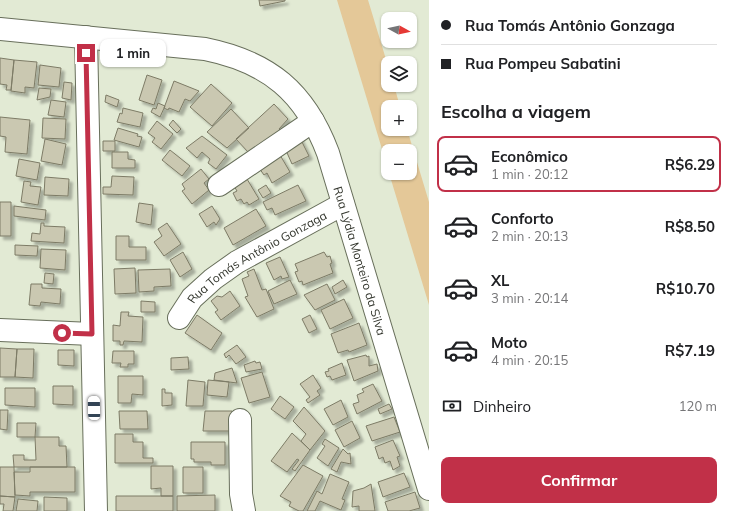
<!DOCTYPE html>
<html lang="pt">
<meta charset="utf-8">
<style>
body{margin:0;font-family:Mulish,sans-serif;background:#f2f2f2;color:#202124;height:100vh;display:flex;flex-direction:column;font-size:15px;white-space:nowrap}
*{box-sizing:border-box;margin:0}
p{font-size:13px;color:#757577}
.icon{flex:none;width:22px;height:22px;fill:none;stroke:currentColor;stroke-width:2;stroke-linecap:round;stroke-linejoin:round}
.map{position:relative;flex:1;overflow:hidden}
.details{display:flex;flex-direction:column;background:#fff;width:300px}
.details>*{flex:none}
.guide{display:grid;align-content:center;height:88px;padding:0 12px;background:#fff}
.needle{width:26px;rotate:98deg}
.tools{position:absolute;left:381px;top:12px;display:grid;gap:8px}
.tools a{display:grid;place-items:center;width:36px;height:36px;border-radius:8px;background:#fff;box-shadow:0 1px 3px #0004;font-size:20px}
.end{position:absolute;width:18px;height:18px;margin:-9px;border:5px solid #c13048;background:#fff;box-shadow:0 0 0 2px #fff}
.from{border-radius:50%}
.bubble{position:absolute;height:28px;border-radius:8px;background:#fff;box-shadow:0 1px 3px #0004;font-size:13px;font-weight:700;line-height:28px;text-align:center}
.car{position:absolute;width:12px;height:24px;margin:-12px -6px;border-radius:5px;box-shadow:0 0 3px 1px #0007;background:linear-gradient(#fff 24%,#345 0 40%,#fff 0 76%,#345 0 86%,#fff 0)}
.guide b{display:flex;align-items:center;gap:14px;height:38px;font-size:15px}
.guide b+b{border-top:1px solid #e0e0e0}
.guide i{width:10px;height:10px;background:#202124}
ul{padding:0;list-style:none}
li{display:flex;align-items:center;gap:12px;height:56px;margin:0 8px 6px;padding:0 4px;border:2px solid transparent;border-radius:8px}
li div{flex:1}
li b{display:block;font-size:15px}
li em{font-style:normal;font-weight:700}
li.current{border-color:#c13048}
li>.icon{width:36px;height:36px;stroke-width:1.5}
h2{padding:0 12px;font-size:18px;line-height:48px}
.pay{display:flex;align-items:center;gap:10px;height:44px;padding:0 12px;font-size:15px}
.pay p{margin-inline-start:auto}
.action{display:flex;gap:8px;margin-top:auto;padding:8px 12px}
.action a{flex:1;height:46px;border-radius:8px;background:#c13048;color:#fff;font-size:16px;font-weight:700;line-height:46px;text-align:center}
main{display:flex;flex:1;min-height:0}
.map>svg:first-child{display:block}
.green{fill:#e4c898}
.building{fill:#cac8b1;stroke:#7d7b66;filter:url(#shadow)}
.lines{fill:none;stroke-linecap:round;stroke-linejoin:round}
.minor-casing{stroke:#686f5b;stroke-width:24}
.minor{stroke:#fff;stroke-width:22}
.route{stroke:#c13048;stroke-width:5}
.labels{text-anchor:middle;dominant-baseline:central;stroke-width:3;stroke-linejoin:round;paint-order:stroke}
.street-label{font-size:12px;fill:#32352c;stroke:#eff8e1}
</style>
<main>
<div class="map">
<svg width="429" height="511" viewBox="0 0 429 511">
<defs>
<filter id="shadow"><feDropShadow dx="3.5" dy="3.5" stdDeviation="1" flood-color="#0004"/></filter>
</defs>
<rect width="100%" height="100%" fill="#e2ead4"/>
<path class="green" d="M337 0H368L388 66V85H394L400 107H388V129H407L429 202V305L389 173H410V151H388V169Z"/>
<path class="building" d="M259 0H285V1L260 6Z
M0 58 14 60 11 90H6L7 85 0 84Z
M14 60 37 62 34 88 25 87V93L11 91Z
M40 65 61 68 59 87 38 85Z
M147 75 162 80 154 105 139 100Z
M174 81 199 91 190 101 185 99 179 112 169 108 168 110 164 108Z
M64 82 72 83 71 100 62 98Z
M211 84 232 103 212 126 190 107Z
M39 88 51 89 50 97 37 100Z
M106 95 119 100 117 107 105 102Z
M51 100 66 102 64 117 48 115Z
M158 103 165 106 160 117 151 112 153 108 156 109Z
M274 104 288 119 279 129 284 134 248 152 236 139Z
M123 108 143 113 140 127 117 122 120 113 122 114Z
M231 109 249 128 227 148 207 132Z
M0 117 30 120 27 154 5 152 6 137 0 136Z
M43 118 66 119 65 139 42 138Z
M173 120 181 129 177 133 169 125Z
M157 121 173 134 161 149 152 142 155 138 148 133Z
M118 128 138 134 137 136 142 137 139 147 114 140Z
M202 136 227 155 216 169 208 163 210 159 202 152 197 158 186 148Z
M299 136 309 156 292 164 284 146Z
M45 139 66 144 62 165 41 161Z
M103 141H115V151H103Z
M170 150 190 166 182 176 162 160Z
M112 152H128V159L135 160V168H112Z
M280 155 290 172 272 183 267 173 264 175 259 168Z
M19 159 40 163 37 180 16 176Z
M201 169 209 179 204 183 209 190 192 204 182 191 185 189 182 184Z
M112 176 134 177 133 195 103 194V187H111Z
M45 177 69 179 68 196 44 195Z
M247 179 259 199 249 205 247 202 244 204 241 199 237 201 233 193 237 191 234 186Z
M24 181 31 182 30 186 41 187 38 205 21 202Z
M266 185 271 193 263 198 258 190Z
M298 185 306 201 275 215 272 208 267 210 263 202Z
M0 202H11V236H0Z
M139 203 153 205 151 225 136 222Z
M14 206 46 210 45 220 14 216Z
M212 206 220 219 216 225 214 222 207 227 199 214Z
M256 209 266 226 233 245 224 228Z
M41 223H44V226L65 227 64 243 31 241 32 233 40 234Z
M167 223 181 244 164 256 154 242 162 236 158 229Z
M116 236H129V247H146V260H116Z
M15 245 38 246 37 256 15 255Z
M41 249 66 250 65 270 40 268Z
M183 252 192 269 180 277 170 260Z
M324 252 327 257 330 256 332 263 330 264 333 273 303 285 302 281 299 282 295 272 298 271 295 264Z
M280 257 289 277 282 279 281 276 274 280 266 263Z
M135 268 136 293 115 294 114 269Z
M170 269 171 286 154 287V291L139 292 138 270Z
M254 269 262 290 266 289 274 309 257 317 245 297 248 296 242 279 249 276 247 272Z
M45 273 54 274 53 284 44 283Z
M290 280 297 294 274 304 268 291Z
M343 280 347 287 335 294 332 287Z
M31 284H42V288L61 289 60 304 41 302 40 306 29 305Z
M327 284 335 300 315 310 304 295Z
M230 291 240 306 221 320 215 312 218 310 211 301 217 296 222 297Z
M344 299 353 318 330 329 321 310Z
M141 301 155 302V312H141Z
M121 312H129L128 316 143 317 142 342 124 341 123 345H120V341H113V325L120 326Z
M197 315 222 333 211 350 185 333Z
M310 315 317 329 309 333 302 319Z
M359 323 367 345 349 352 348 350 338 353 331 334Z
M237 345 246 357 236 364 229 355 226 358 224 354Z
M0 348 17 349 15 377H0Z
M17 349H34L33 378 15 377Z
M58 350H74V366L58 365Z
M113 351H134V364H128V367H120L121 363H112Z
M366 355 367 357 369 356V366L377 364 378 371 354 381 347 360Z
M188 357 189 369 171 370V358Z
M255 361 256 363 260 362 262 369 246 372 244 365Z
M342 363 346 375 332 380 330 376 327 377 325 372 329 371 328 369Z
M232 368 237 383 214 380 215 373Z
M262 372 270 397 249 403 241 378Z
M313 375 321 388 317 391 320 395 308 403 306 400 310 397 300 384Z
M118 376H143V395L132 394 131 403H118Z
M188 380 205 382 203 406H186Z
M208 380 229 382 227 397 207 395Z
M373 384 382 401 357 414 353 404 359 402 357 395 364 392 362 389Z
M53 386H73V405L53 404Z
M5 388H35V407L5 405Z
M162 389H165V393H172V405L162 406Z
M280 396 294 407 285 419 271 409Z
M341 400 348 417 333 425 324 409Z
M389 404 392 409 380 414 378 409Z
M304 407 325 431 310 450 301 441 306 434 293 421Z
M0 410H8L7 430 0 429Z
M119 411H147L148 429H120Z
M205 411H232L233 431H203Z
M394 417 400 432 372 441 366 426Z
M352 421 360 438 344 447 335 430Z
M17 423H36L35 437H17Z
M292 433 310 450 295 471 292 469 299 460 297 459 287 472 271 461Z
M115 434H133V442H143V458H153V463H115Z
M35 437H59V446H66L67 467H14L13 455H24V460H36Z
M325 439 339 448 328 466 317 458 325 446 322 444Z
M393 440 400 456 397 457 400 466 393 470 390 461 385 463 383 457 379 459 375 447Z
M191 442H225V465H211V462H194V459H191Z
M343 449 348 454 350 453 351 464 341 462 337 472 331 469Z
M303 465 323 476 303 511H299L289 506 291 502 280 496Z
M151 466H173V496H161V488L151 489Z
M0 467H14L15 497 0 496Z
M30 467H75V492H30V496L15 495 14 472H30Z
M183 467H203V493H183Z
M404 473 410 487 383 497 378 482Z
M330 474 349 482 342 499 345 500 341 510 320 501 315 511H307L317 491 322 494Z
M371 484 375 511H359V506L352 507 353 491 364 488Z
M415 492 420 508 409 511H388L385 502Z
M215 495V511H177V496Z
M0 496 15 497 13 511H3L4 504H0Z
M116 496H173V511H116Z
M44 497 67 498V511H44Z
M18 499 38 501 37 511H16Z"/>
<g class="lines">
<g class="minor-casing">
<g id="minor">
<path id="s1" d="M0 29 205 49C269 62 305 92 328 153L429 489"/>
<path d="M86 37 96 511"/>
<path d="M219 185 313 121"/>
<path id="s2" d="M179 318 192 298 213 279 237 262 343 204"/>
<path d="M0 330 92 334"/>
<path d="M240 420 241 494 244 511"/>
</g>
</g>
<use href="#minor" class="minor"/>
</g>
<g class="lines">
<path class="route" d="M62 333 92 334 86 53"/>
</g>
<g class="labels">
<g class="street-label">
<text stroke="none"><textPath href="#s2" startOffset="101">Rua Tomás Antônio Gonzaga</textPath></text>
<text stroke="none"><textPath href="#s1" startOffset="488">Rua Lýdia Monteiro da Silva</textPath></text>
</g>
</g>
</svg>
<div class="tools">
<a><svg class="needle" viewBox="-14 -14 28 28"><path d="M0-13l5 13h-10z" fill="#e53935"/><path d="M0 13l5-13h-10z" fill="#757577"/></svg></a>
<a><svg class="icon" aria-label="layers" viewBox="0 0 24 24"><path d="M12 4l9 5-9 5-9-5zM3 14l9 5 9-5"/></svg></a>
<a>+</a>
<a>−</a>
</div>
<i class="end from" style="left:62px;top:333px"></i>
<i class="end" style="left:86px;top:53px"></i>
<div class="bubble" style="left:100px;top:39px;width:66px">1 min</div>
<i class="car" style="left:94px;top:408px;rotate:359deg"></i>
</div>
<section class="details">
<div class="guide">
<b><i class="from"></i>Rua Tomás Antônio Gonzaga</b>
<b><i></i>Rua Pompeu Sabatini</b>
</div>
<h2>Escolha a viagem</h2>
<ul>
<li class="current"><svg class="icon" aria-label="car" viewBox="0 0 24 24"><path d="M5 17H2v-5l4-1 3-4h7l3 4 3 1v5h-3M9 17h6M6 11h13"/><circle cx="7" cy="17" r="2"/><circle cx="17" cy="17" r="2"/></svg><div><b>Econômico</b><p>1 min · 20:12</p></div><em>R$6.29</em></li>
<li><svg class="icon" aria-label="car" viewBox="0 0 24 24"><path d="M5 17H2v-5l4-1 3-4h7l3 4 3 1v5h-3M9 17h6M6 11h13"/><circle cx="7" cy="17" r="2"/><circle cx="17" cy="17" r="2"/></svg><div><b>Conforto</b><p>2 min · 20:13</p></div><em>R$8.50</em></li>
<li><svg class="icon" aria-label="car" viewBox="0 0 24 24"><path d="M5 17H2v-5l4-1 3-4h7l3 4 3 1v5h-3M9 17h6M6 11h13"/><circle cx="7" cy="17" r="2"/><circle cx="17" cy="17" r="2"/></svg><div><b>XL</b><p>3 min · 20:14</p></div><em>R$10.70</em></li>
<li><svg class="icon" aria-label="car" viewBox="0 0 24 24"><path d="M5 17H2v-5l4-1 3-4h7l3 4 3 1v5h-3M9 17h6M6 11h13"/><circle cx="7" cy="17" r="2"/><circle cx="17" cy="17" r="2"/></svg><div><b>Moto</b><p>4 min · 20:15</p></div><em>R$7.19</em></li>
</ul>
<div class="pay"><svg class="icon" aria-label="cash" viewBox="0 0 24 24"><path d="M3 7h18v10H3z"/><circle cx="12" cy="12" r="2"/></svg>Dinheiro<p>120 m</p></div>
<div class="action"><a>Confirmar</a></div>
</section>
</main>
